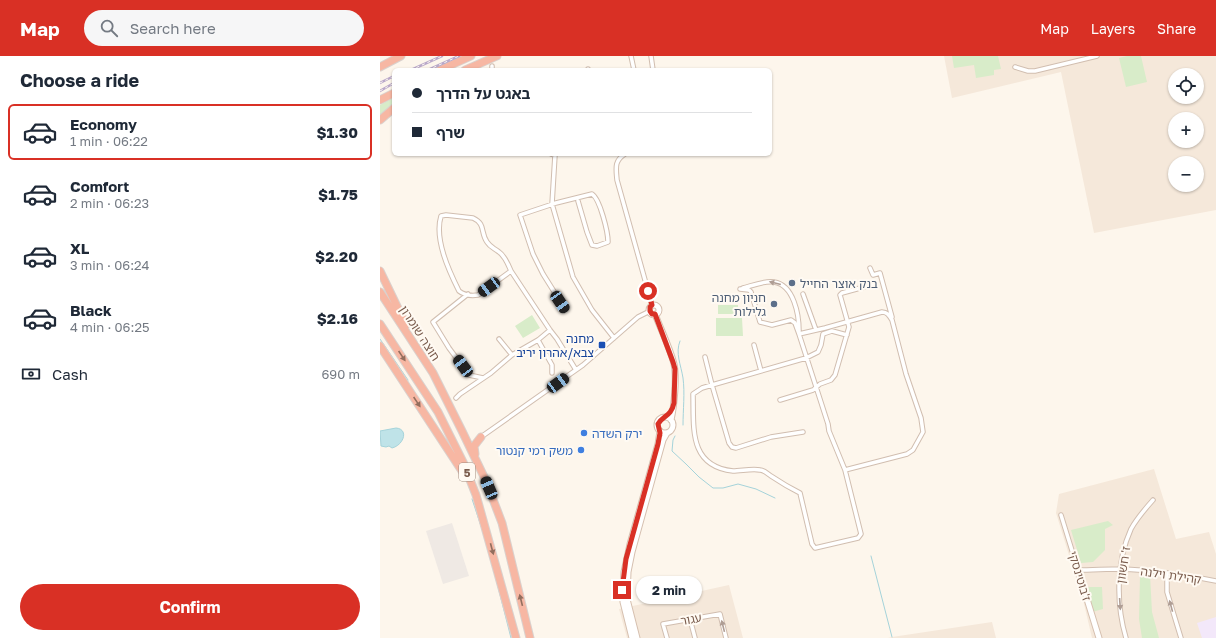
<!DOCTYPE html>
<meta charset="utf-8">
<style>
body{margin:0;font-family:"Golos Text","Noto Sans Hebrew",sans-serif;background:#f6f6f7;color:#1f2937;height:100vh;display:flex;flex-direction:column;font-size:15px;white-space:nowrap}
*{box-sizing:border-box;margin:0}
p{font-size:13px;color:#747a83}
.icon{flex:none;width:22px;height:22px;fill:none;stroke:currentColor;stroke-width:2;stroke-linecap:round;stroke-linejoin:round}
.map{position:relative;flex:1;overflow:hidden}
.details{display:flex;flex-direction:column;background:#fff;width:380px}
.details>*{flex:none}
.banner{position:absolute;left:12px;top:12px;width:380px;height:88px;border-radius:6px;box-shadow:0 1px 3px #0004;display:grid;align-content:center;height:88px;padding:0 20px;background:#fff}
.controls{position:absolute;left:788px;top:12px;display:grid;gap:8px}
.controls a{display:grid;place-items:center;width:36px;height:36px;border-radius:50%;background:#fff;box-shadow:0 1px 3px #0004;font-size:20px}
.end{position:absolute;width:18px;height:18px;margin:-9px;border:5px solid #d93025;background:#fff;box-shadow:0 0 0 2px #fff}
.from{border-radius:50%}
.bubble{position:absolute;height:28px;border-radius:14px;background:#fff;box-shadow:0 1px 3px #0004;font-size:13px;font-weight:700;line-height:28px;text-align:center}
.car{position:absolute;width:12px;height:24px;margin:-12px -6px;border-radius:5px;box-shadow:0 0 3px 1px #0007;background:linear-gradient(#222 24%,#8ab4d8 0 40%,#222 0 76%,#8ab4d8 0 86%,#222 0)}
.banner b{display:flex;align-items:center;gap:14px;height:38px;font-size:15px}
.banner b+b{border-top:1px solid #e0e1e3}
.banner i{width:10px;height:10px;background:#1f2937}
ul{padding:0;list-style:none}
li{display:flex;align-items:center;gap:12px;height:56px;margin:0 8px 6px;padding:0 12px;border:2px solid transparent;border-radius:6px}
li div{flex:1}
li b{display:block;font-size:15px}
li em{font-style:normal;font-weight:700}
li.active{border-color:#d93025}
li>.icon{width:36px;height:36px;stroke-width:1.5}
h2{padding:0 20px;font-size:18px;line-height:48px}
.pay{display:flex;align-items:center;gap:10px;height:44px;padding:0 20px;font-size:15px}
.pay p{margin-inline-start:auto}
.button{display:flex;gap:8px;margin-top:auto;padding:8px 20px}
.button a{flex:1;height:46px;border-radius:24px;background:#d93025;color:#fff;font-size:16px;font-weight:700;line-height:46px;text-align:center}
header{display:flex;align-items:center;gap:24px;box-sizing:border-box;height:56px;padding:0 20px;background:#d93025;color:#fff}
header strong{font-size:19px}
nav{display:flex;gap:22px;margin-inline-start:auto;font-size:14px}
.search{width:280px;height:36px;background:#f6f6f7;display:flex;align-items:center;gap:10px;box-sizing:border-box;padding:0 14px;border-radius:22px;color:#747a83;font-size:15px}
main{display:flex;flex:1;min-height:0}
.map>svg:first-child{display:block}
.residential{fill:#f5e8da;fill-rule:evenodd}
.industrial{fill:#efe9e4}
.education{fill:#f3e8fa}
.green{fill:#d8ecc9}
.water{fill:#bfe3e8;stroke:#a5d3da}
.lines{fill:none;stroke-linecap:round;stroke-linejoin:round}
.stream{stroke:#a5d3da;stroke-width:1}
.street-casing{stroke:#d1beb0;stroke-width:5.5}
.secondary-casing{stroke:#d6c0b0;stroke-width:7}
.highway-casing{stroke:#dad1cd;stroke-width:9}
.street{stroke:#fff;stroke-width:3.5}
.secondary{stroke:#fff;stroke-width:5}
.highway{stroke:#f7b7a3;stroke-width:7}
.rail-casing{stroke:#b9a8c9;stroke-width:2.5}
.rail{stroke:#fffaf3;stroke-width:1;stroke-dasharray:3;stroke-linecap:butt}
.oneway{fill:#af9d94}
.oneway2{fill:#936e5e}
.route{stroke:#d93025;stroke-width:5}
.service-dot{fill:#5c6f8a;stroke:#fffaf3;stroke-width:1.5}
.transit-dot{fill:#1a4fb4;stroke:#fffaf3;stroke-width:1.5}
.shop-dot{fill:#3f7fe0;stroke:#fffaf3;stroke-width:1.5}
.labels{text-anchor:middle;dominant-baseline:central;stroke-width:4;stroke-linejoin:round;paint-order:stroke}
.shield{fill:#fffaf3;stroke:#a28b7f;stroke-width:1}
.shield-label{font-size:11px;font-weight:bold;fill:#7a5c4d}
.service-label{font-size:12px;fill:#4e5e75;stroke:#fffaf3;text-anchor:start}
.street-label{font-size:12px;fill:#7a5c4d;stroke:#fffaf3}
.transit-label{font-size:12px;fill:#164399;stroke:#fffaf3;text-anchor:end}
.shop-label{font-size:12px;fill:#366cbe;stroke:#fffaf3;text-anchor:start}
</style>
<header>
<strong>Map</strong>
<div class="search"><svg class="icon" aria-label="search" viewBox="0 0 24 24"><circle cx="10" cy="10" r="6"/><path d="M15 15l6 6"/></svg>Search here</div>
<nav><a>Map</a><a>Layers</a><a>Share</a></nav>
</header>
<main>
<section class="details">
<h2>Choose a ride</h2>
<ul>
<li class="active"><svg class="icon" aria-label="car" viewBox="0 0 24 24"><path d="M5 17H2v-5l4-1 3-4h7l3 4 3 1v5h-3M9 17h6M6 11h13"/><circle cx="7" cy="17" r="2"/><circle cx="17" cy="17" r="2"/></svg><div><b>Economy</b><p>1 min · 06:22</p></div><em>$1.30</em></li>
<li><svg class="icon" aria-label="car" viewBox="0 0 24 24"><path d="M5 17H2v-5l4-1 3-4h7l3 4 3 1v5h-3M9 17h6M6 11h13"/><circle cx="7" cy="17" r="2"/><circle cx="17" cy="17" r="2"/></svg><div><b>Comfort</b><p>2 min · 06:23</p></div><em>$1.75</em></li>
<li><svg class="icon" aria-label="car" viewBox="0 0 24 24"><path d="M5 17H2v-5l4-1 3-4h7l3 4 3 1v5h-3M9 17h6M6 11h13"/><circle cx="7" cy="17" r="2"/><circle cx="17" cy="17" r="2"/></svg><div><b>XL</b><p>3 min · 06:24</p></div><em>$2.20</em></li>
<li><svg class="icon" aria-label="car" viewBox="0 0 24 24"><path d="M5 17H2v-5l4-1 3-4h7l3 4 3 1v5h-3M9 17h6M6 11h13"/><circle cx="7" cy="17" r="2"/><circle cx="17" cy="17" r="2"/></svg><div><b>Black</b><p>4 min · 06:25</p></div><em>$2.16</em></li>
</ul>
<div class="pay"><svg class="icon" aria-label="cash" viewBox="0 0 24 24"><path d="M3 7h18v10H3z"/><circle cx="12" cy="12" r="2"/></svg>Cash<p>690 m</p></div>
<div class="button"><a>Confirm</a></div>
</section>
<div class="map">
<svg width="836" height="582" viewBox="0 0 836 582">
<rect width="100%" height="100%" fill="#fdf6ec"/>
<path class="residential" d="M564 0H836V154L714 177 681 16 572 42ZM795 19H817V41H795ZM795 63H817V85H795ZM795 107H817V129H795Z
M774 413 796 483 829 476 836 498V582H712L704 548 676 457 679 438Z
M349 529 363 582H247L239 553Z
M612 566 616 582H508L512 581Z"/>
<path class="industrial" d="M72 467 89 520 63 528 46 475Z"/>
<path class="education" d="M836 561V582H822L817 567Z"/>
<path class="green" d="M572 0H618L621 13 614 14V19L596 22 594 9 574 12Z
M747 0H761L767 26 746 31 739 2Z
M14 41V43L12 45 14 49 0 59V49Z
M338 249H358V258H338Z
M152 259 160 272 143 282 135 270Z
M336 262H362L363 280H336Z
M728 465 733 469 725 473V494L713 506 701 507 691 474Z
M770 519 772 556 779 582H762L759 563 760 520Z
M705 531H722L723 553 712 556Z"/>
<path class="water" d="M16 372C29 373 24 389 12 392L9 390 6 391 1 390 0 375Z"/>
<g class="lines">
<path class="stream" d="M0 283 28 324
M300 285C295 297 301 309 303 322 305 337 303 354 303 369
M295 380 293 384 292 395 306 408 319 421 333 432H343L358 428 376 433 395 442
M92 443 102 473
M491 500 512 581
M114 515 131 582"/>
<g class="street-casing">
<path id="street" d="M251 0 254 14
M271 0 273 14
M635 11 648 15H655L717 0
M112 14V10
M208 14V13
M171 98 175 99 172 148 193 221 212 254 234 282
M245 98C234 105 236 112 237 124L272 249
M490 212 493 219 500 217 512 261
M131 215C128 208 125 200 119 196 114 192 110 191 107 186 100 176 106 168 93 162L66 159 61 160C54 183 69 215 79 235 84 239 91 240 98 239L131 215 170 274 177 283 196 314
M363 232C371 230 386 224 394 226 414 229 419 259 419 275
M360 233 369 234 371 236 380 266 392 269 411 264 415 267 419 278 448 368 449 375 465 414 481 478 478 482 435 492 432 488 420 437C410 432 400 426 391 420 388 418 384 414 380 414 373 412 361 415 353 415 308 410 314 371 313 338L322 332 332 329 426 302 438 296 441 289 443 278 452 275 467 279
M88 238 53 266 69 292 89 319 103 322
M423 238 436 274
M185 253 163 218 153 198 140 159 176 147 212 138C220 143 228 176 228 186L217 190 212 189 207 176 198 145
M419 278 445 272 502 256C507 256 509 259 512 264L526 318 541 362 543 376 533 394 527 398 465 414
M119 283 132 299
M158 284 172 309V317
M374 289 381 315
M325 301 332 329 349 387 352 391 356 392 391 381 423 376
M76 342 80 338 111 317 132 299 158 284 170 274
M400 344 433 334 440 328 451 324 455 319 469 271 460 239 462 237 495 228
M101 381 203 309 250 268 258 261 270 255
M681 459 698 514C712 514 727 513 741 513 773 514 805 519 836 525
M787 517V536L801 582
M310 563 315 582
M287 582 283 568 340 558 346 582
M746 582C736 548 736 506 751 473 757 462 765 453 773 444"/>
</g>
<g class="secondary-casing">
<path id="secondary" d="M269 254a5 5 0 1 1 10 0a5 5 0 1 1-10 0Z
M275 258C281 274 290 292 294 308 297 322 294 351 291 364
M277 369a8 8 0 1 1 16 0a8 8 0 1 1-16 0Z
M698 514 719 582
M252 582 243 546V534L244 516 250 488 278 388 280 375
M257 582 247 543 248 516 252 496 283 384 287 377"/>
</g>
<g class="highway-casing">
<path id="highway" d="M0 11 21 0
M60 14 91 0
M85 14 117 0
M0 44 14 37
M0 64 14 52
M0 215 26 269
M0 236 53 317 82 375 106 425 122 467 150 582
M0 268 58 356 83 406 96 439 136 582
M0 290 84 418
M95 398 94 390 101 381"/>
</g>
<use href="#street" class="street"/>
<use href="#secondary" class="secondary"/>
<use href="#highway" class="highway"/>
<g class="rail-casing">
<path id="rail" d="M31 14 62 0
M48 14 79 0
M0 27 14 20
M0 35 14 27"/>
</g>
<use href="#rail" class="rail"/>
</g>
<defs><path id="oneway-solid" d="M-6-.8H1V-3.2L6.5 0L1 3.2V.8H-6Z"/></defs>
<g class="oneway">
<use href="#oneway-solid" transform="translate(395 227) rotate(-166)"/>
<use href="#oneway-solid" transform="translate(740 548) rotate(86)"/>
<use href="#oneway-solid" transform="translate(791 550) rotate(-105)"/>
<use href="#oneway-solid" transform="translate(343 570) rotate(-104)"/>
</g>
<g class="oneway2">
<use href="#oneway-solid" transform="translate(22 300) rotate(56)"/>
<use href="#oneway-solid" transform="translate(37 346) rotate(56)"/>
<use href="#oneway-solid" transform="translate(112 493) rotate(75)"/>
<use href="#oneway-solid" transform="translate(141 544) rotate(-104)"/>
</g>
<g class="lines">
<path class="route" d="M242 534 246 503 278 388 280 377 278 368C283 359 291 361 294 347L295 313 293 306 275 258H272L270 255V251L272 249 268 235"/>
</g>
<g class="service-dot">
<circle cx="412" cy="227" r="4"/>
<circle cx="394" cy="248" r="4"/>
</g>
<rect class="transit-dot" x="218" y="285" width="8" height="8" rx="2"/>
<g class="shop-dot">
<circle cx="204" cy="377" r="4"/>
<circle cx="201" cy="394" r="4"/>
</g>
<g class="labels">
<rect class="shield" x="79" y="407" width="16" height="18" rx="3"/>
<g class="shield-label">
<text x="87" y="416">5</text>
</g>
<g class="service-label">
<text x="420" y="227">בנק אוצר החייל</text>
<text x="386" y="241" text-anchor="end">חניון מחנה<tspan x="386" dy="14">גלילות</tspan></text>
</g>
<g class="street-label">
<text transform="translate(40 277) rotate(57)">חוצה שומרון</text>
<text transform="translate(743 509) rotate(-81)">ז' חשוון</text>
<text transform="translate(791 519) rotate(8)">קהילת וילנה</text>
<text transform="translate(700 520) rotate(73)">ז'בוטינסקי</text>
<text transform="translate(311 563) rotate(-10)">עגור</text>
</g>
<g class="transit-label">
<text x="214" y="282">מחנה<tspan x="214" dy="14">צבא/אהרון יריב</tspan></text>
</g>
<g class="shop-label">
<text x="212" y="377">ירק השדה</text>
<text x="193" y="394" text-anchor="end">משק רמי קנטור</text>
</g>
</g>
</svg>
<div class="controls">
<a><svg class="icon" aria-label="locate" viewBox="0 0 24 24"><circle cx="12" cy="12" r="6"/><path d="M12 2v4M12 18v4M2 12h4M18 12h4"/></svg></a>
<a>+</a>
<a>−</a>
</div>
<i class="end from" style="left:268px;top:235px"></i>
<i class="end" style="left:242px;top:534px"></i>
<div class="bubble" style="left:256px;top:520px;width:66px">2 min</div>
<i class="car" style="left:109px;top:231px;rotate:234deg"></i>
<i class="car" style="left:180px;top:246px;rotate:146deg"></i>
<i class="car" style="left:83px;top:310px;rotate:323deg"></i>
<i class="car" style="left:178px;top:327px;rotate:54deg"></i>
<i class="car" style="left:109px;top:432px;rotate:337deg"></i>
<div class="banner">
<b><i class="from"></i>באגט על הדרך</b>
<b><i></i>שרף</b>
</div>
</div>
</main>
